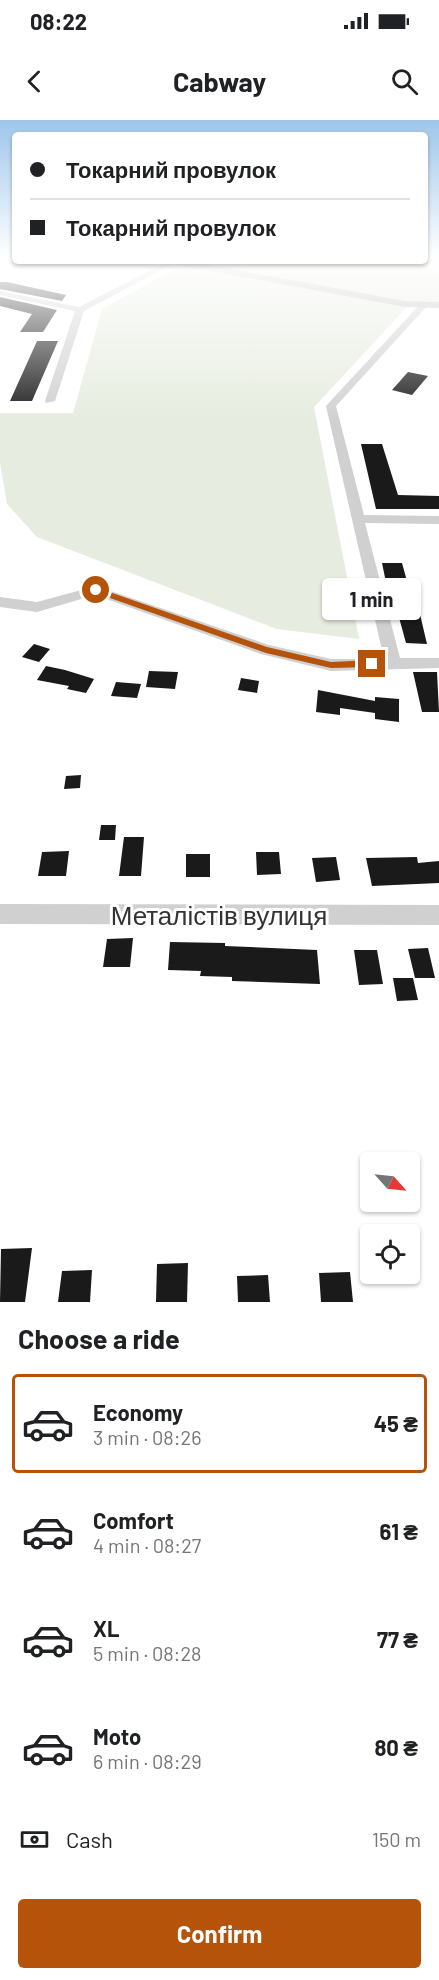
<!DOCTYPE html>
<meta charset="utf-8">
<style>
body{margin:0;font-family:Barlow,sans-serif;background:#f6f6f6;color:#202124;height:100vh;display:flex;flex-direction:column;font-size:22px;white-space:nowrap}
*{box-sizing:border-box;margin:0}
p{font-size:20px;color:#757577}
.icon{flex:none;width:33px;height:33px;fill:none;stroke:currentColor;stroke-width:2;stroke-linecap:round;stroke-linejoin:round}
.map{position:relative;height:1182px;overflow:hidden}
.side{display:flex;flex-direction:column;background:#fff;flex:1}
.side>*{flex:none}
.hud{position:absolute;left:12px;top:12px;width:416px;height:132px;border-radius:6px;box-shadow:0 2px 4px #0004;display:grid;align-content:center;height:132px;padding:0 18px;background:#fff}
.needle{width:39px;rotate:117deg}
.fabs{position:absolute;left:360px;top:1032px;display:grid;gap:12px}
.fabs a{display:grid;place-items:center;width:60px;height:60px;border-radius:6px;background:#fff;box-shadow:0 2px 4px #0004;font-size:30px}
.end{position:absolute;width:27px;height:27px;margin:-14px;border:8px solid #b45309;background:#fff;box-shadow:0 0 0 3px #fff}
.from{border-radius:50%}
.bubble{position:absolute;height:42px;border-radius:6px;background:#fff;box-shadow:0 2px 4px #0004;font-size:20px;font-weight:700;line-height:42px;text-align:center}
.hud b{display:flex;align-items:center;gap:21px;height:57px;font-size:22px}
.hud b+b{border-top:2px solid #e0e0e0}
.hud i{width:15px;height:15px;background:#202124}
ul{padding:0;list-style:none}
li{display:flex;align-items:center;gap:18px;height:99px;margin:0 12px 9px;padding:0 6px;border:3px solid transparent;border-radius:6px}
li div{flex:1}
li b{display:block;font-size:22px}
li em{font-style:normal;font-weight:700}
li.active{border-color:#b45309}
li>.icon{width:54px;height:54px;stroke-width:1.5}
h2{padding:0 18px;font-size:27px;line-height:72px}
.pay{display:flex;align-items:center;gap:15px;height:66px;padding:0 18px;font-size:22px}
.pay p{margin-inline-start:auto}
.primary-button{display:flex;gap:12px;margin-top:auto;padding:12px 18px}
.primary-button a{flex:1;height:69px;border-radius:6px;background:#b45309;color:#fff;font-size:24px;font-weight:700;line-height:69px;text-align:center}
.status{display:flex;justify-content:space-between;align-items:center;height:42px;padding:0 30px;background:#fff;direction:ltr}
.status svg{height:16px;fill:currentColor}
header{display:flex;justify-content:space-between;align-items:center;height:78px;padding:0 18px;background:#fff;font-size:27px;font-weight:700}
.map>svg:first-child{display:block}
.green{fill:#e6ecdf}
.building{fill:#1a1a1a}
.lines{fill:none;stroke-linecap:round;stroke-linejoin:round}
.street{fill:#d0d0d0;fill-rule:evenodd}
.secondary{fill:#bdbdbd;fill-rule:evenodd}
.route{fill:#b45309}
.labels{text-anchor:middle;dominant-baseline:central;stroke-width:6;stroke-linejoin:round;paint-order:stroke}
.near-street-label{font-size:26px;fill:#333;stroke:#fff}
</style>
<div class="status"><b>08:22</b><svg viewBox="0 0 49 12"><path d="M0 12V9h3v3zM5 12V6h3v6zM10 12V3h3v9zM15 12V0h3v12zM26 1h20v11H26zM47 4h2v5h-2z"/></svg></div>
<header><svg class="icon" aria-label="back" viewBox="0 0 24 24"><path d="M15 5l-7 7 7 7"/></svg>Cabway<svg class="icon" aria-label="search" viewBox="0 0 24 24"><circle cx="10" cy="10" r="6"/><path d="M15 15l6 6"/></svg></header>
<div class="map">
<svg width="439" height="1182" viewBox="0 0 439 1182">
<rect width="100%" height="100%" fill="#fff"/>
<path class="green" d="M425 138H439V183L417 181 405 189 314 287 359 519 277 509 37 417 7 384 0 343V293H73L102 189 189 141H424Z"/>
<path class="building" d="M0 162H7L66 175 62 181 0 169Z
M0 177 57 190 43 212H20L32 194 0 186Z
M37 221H58L32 281H10Z
M408 252 428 256 412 275 392 270Z
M361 324H382L398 375 439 376V389H376Z
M382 443H402L415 490H419L427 524 406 523 392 472H388Z
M34 524 50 529 39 542 22 537Z
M46 546 65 550 94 559 86 573 67 569 69 566 37 560Z
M149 551 178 552 175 569 146 567Z
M413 552H437L439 592H422Z
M241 558 259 561 257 573 238 570Z
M116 562 141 564 137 578 111 576Z
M318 570 375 581V577L399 579V602L375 599V593L340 588V595L316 592Z
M81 655 80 668 64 669 66 656Z
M101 705H116L115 720H99Z
M124 717H144L141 756H119Z
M69 731 66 756H38L42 732Z
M256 732H279L281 754 257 755Z
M186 734H210V757H186Z
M336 737 340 760 316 762 312 738Z
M417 737 418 743 439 741V763L372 766 366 738Z
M133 818 130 847H103L107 819Z
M170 822 225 823V826L317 830 320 864 232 861V857L200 856 201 851 168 850Z
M428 828 435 858H415L408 829Z
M354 830H377L383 864 359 865Z
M393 858H413L418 880 397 881Z
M32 1128 25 1182H0L1 1129Z
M188 1143 187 1182H156L157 1144Z
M92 1150 90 1182H58L62 1151Z
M350 1152 353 1182H321L319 1153Z
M268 1155 270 1182H238L237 1156Z"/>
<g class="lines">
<path class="street" d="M169 141H178L84 191 55 281 46 283 45 281 75 191 0 175V171L79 187Z
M421 183 428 185 336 286 364 395 439 396V404L365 403 400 538H439V548L331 551 261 534 95 475 37 492 0 487V477L37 482 96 466 269 525 331 539H384L326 286Z
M0 784 439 785V805L0 804Z"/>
<path class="secondary" d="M168 141H189L405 181 439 182V188L405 187 173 144Z"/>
</g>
<linearGradient id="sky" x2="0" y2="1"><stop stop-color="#9ec6ea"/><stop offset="0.45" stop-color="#fff"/><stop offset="1" stop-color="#fff" stop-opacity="0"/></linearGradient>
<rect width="439" height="304" fill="url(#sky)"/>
<path class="route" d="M93 468H98L267 527 331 542 372 540 377 544 372 547 331 548 266 533 93 472Z"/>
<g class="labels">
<g class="near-street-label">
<text x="219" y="794">Металістів вулиця</text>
</g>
</g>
</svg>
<div class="fabs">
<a><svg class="needle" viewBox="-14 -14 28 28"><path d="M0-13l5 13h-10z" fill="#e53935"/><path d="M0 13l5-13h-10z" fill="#757577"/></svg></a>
<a><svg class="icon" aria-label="locate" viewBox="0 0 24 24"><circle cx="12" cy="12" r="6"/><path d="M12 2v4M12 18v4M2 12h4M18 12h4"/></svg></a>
</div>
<i class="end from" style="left:96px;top:470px"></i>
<i class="end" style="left:372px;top:544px"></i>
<div class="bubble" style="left:322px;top:458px;width:99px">1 min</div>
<div class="hud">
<b><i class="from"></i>Токарний провулок</b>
<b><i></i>Токарний провулок</b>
</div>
</div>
<section class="side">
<h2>Choose a ride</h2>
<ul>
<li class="active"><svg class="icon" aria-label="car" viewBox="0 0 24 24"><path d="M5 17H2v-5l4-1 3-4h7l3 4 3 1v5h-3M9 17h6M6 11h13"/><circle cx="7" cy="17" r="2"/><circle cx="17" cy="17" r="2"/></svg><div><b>Economy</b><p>3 min · 08:26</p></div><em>45 ₴</em></li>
<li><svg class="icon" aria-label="car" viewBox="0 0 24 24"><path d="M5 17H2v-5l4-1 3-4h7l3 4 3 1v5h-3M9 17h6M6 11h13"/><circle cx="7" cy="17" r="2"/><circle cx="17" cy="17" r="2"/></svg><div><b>Comfort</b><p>4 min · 08:27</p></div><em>61 ₴</em></li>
<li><svg class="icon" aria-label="car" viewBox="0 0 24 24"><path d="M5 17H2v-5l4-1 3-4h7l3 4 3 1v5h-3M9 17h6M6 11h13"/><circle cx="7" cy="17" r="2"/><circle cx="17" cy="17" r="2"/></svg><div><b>XL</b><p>5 min · 08:28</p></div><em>77 ₴</em></li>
<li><svg class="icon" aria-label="car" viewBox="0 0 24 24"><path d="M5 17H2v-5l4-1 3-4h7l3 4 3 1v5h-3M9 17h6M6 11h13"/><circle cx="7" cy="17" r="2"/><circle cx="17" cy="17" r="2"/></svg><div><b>Moto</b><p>6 min · 08:29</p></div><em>80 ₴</em></li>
</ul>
<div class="pay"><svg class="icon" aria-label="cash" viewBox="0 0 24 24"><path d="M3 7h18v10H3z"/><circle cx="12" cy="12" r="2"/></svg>Cash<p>150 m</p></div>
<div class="primary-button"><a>Confirm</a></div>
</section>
